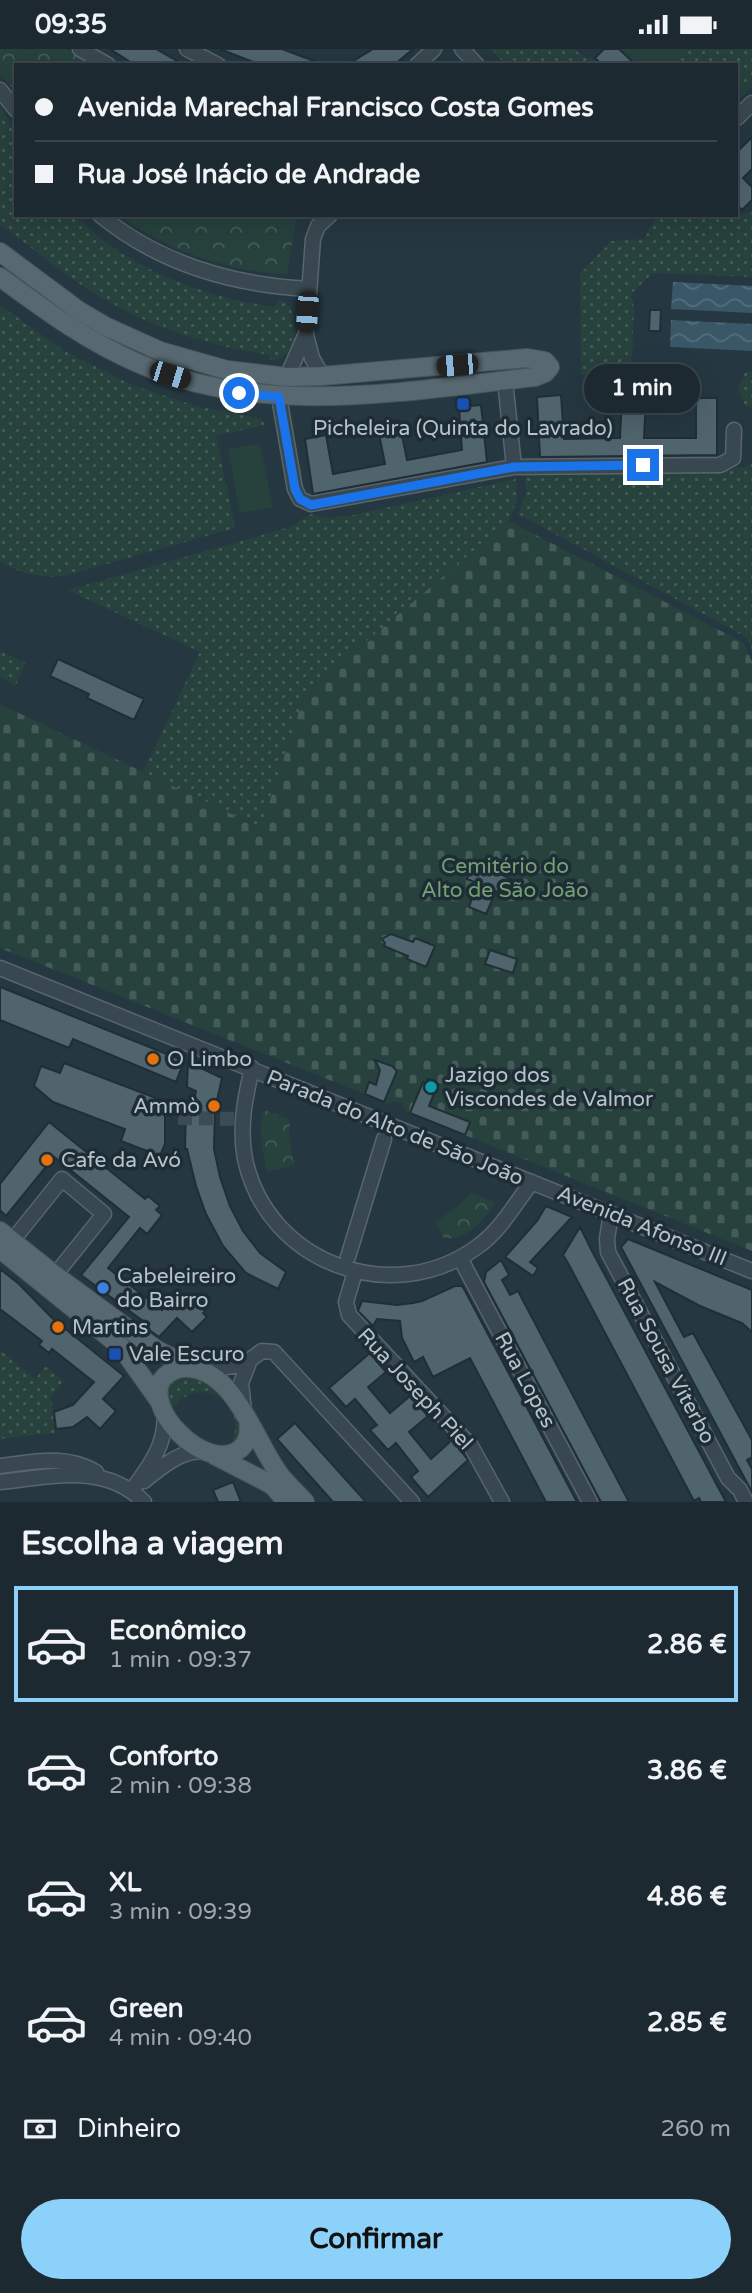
<!DOCTYPE html>
<html lang="pt">
<meta charset="utf-8">
<style>
body{margin:0;font-family:"Varela Round",sans-serif;background:#29353c;color:#f1f3f6;height:100vh;display:flex;flex-direction:column;font-size:26px;white-space:nowrap}
*{box-sizing:border-box;margin:0}
p{font-size:23px;color:#a0a6ab}
.icon{flex:none;width:38px;height:38px;fill:none;stroke:currentColor;stroke-width:2;stroke-linecap:round;stroke-linejoin:round}
.map{position:relative;height:1453px;overflow:hidden}
.drawer{display:flex;flex-direction:column;background:#1c2930;flex:1}
.drawer>*{flex:none}
.banner{position:absolute;left:14px;top:14px;width:724px;height:154px;border-radius:0px;box-shadow:0 7px 28px #0002,0 0 0 2px #3a454c;display:grid;align-content:center;height:154px;padding:0 21px;background:#1c2930}
.end{position:absolute;width:32px;height:32px;margin:-16px;border:9px solid #1a73e8;background:#fff;box-shadow:0 0 0 4px #fff}
.from{border-radius:50%}
.bubble{position:absolute;height:49px;border-radius:24px;background:#1c2930;box-shadow:0 7px 28px #0002,0 0 0 2px #3a454c;font-size:23px;font-weight:700;line-height:49px;text-align:center}
.car{position:absolute;width:21px;height:42px;margin:-21px -10px;border-radius:9px;box-shadow:0 0 5px 2px #0007;background:linear-gradient(#222 24%,#8ab4d8 0 40%,#222 0 76%,#8ab4d8 0 86%,#222 0)}
.banner b{display:flex;align-items:center;gap:24px;height:66px;font-size:26px}
.banner b+b{border-top:2px solid #3a454c}
.banner i{width:18px;height:18px;background:#f1f3f6}
ul{padding:0;list-style:none}
li{display:flex;align-items:center;gap:21px;height:116px;margin:0 14px 10px;padding:0 7px;border:4px solid transparent;border-radius:0px}
li div{flex:1}
li b{display:block;font-size:26px}
li em{font-style:normal;font-weight:700}
li.on{border-color:#8cd1f9}
li>.icon{width:63px;height:63px;stroke-width:1.5}
h2{padding:0 21px;font-size:32px;line-height:84px}
.pay{display:flex;align-items:center;gap:18px;height:77px;padding:0 21px;font-size:26px}
.pay p{margin-inline-start:auto}
.button{display:flex;gap:14px;margin-top:auto;padding:14px 21px}
.button a{flex:1;height:80px;border-radius:42px;background:#8cd1f9;color:#111;font-size:28px;font-weight:700;line-height:80px;text-align:center}
.status{display:flex;justify-content:space-between;align-items:center;height:49px;padding:0 35px;background:#1c2930;direction:ltr}
.status svg{height:19px;fill:currentColor}
.map>svg:first-child{display:block}
.grass{fill:url(#grass-dots)}
.cemetery{fill:url(#cemetery-stones)}
.park{fill:url(#park-crowns)}
.pitch{fill:#27413d}
.water{fill:url(#water-waves)}
.building{fill:#50646d;stroke:#202f37;stroke-width:2}
.lines{fill:none;stroke-linecap:round;stroke-linejoin:round}
.minor-tunnel{stroke:#3b4c55;stroke-width:14;stroke-dasharray:14 7;stroke-linecap:butt}
.minor-casing{stroke:#57666d;stroke-width:17}
.major-casing{stroke:#46545c;stroke-width:20}
.minor{stroke:#394850;stroke-width:14}
.major{stroke:#576870;stroke-width:18}
.route{stroke:#1a73e8;stroke-width:9}
.transit-dot{fill:#1a4fb4;stroke:#1e2d35;stroke-width:2.5}
.food-dot{fill:#e8710a;stroke:#1e2d35;stroke-width:2.5}
.culture-dot{fill:#0f9aa8;stroke:#1e2d35;stroke-width:2.5}
.shop-dot{fill:#3f7fe0;stroke:#1e2d35;stroke-width:2.5}
.labels{text-anchor:middle;dominant-baseline:central;stroke-width:7;stroke-linejoin:round;paint-order:stroke}
.poi-label{font-size:21px;fill:#b6c3ca;stroke:#1e2d35;text-anchor:start}
.park-label{font-size:21px;fill:#74a073;stroke:#1e2d35}
.street-label{font-size:21px;fill:#b6c3ca;stroke:#1e2d35}
</style>
<div class="status"><b>09:35</b><svg viewBox="0 0 49 12"><path d="M0 12V9h3v3zM5 12V6h3v6zM10 12V3h3v9zM15 12V0h3v12zM26 1h20v11H26zM47 4h2v5h-2z"/></svg></div>
<div class="map">
<svg width="752" height="1453" viewBox="0 0 752 1453">
<defs>
<pattern id="grass-dots" width="8" height="8" patternUnits="userSpaceOnUse" patternTransform="scale(1.75)"><rect width="8" height="8" fill="#27413d"/><path d="M2 2h.1M6 6h.1" fill="none" stroke="#445b58" stroke-width="1.8" stroke-linecap="round"/></pattern>
<pattern id="cemetery-stones" width="16" height="16" patternUnits="userSpaceOnUse" patternTransform="scale(1.75)"><rect width="16" height="16" fill="#27413d"/><path d="M2 7V4a2 2 0 0 1 4 0v3zM10 15v-3a2 2 0 0 1 4 0v3z" fill="#445b58"/></pattern>
<pattern id="park-crowns" width="20" height="18" patternUnits="userSpaceOnUse" patternTransform="scale(1.75)"><rect width="20" height="18" fill="#27413d"/><path d="M2 6a3 3 0 1 1 6 0M12 15a3 3 0 1 1 6 0" fill="none" stroke="#445b58"/></pattern>
<pattern id="water-waves" width="16" height="10" patternUnits="userSpaceOnUse" patternTransform="scale(1.75)"><rect width="16" height="10" fill="#395767"/><path d="M0 5q4-4 8 0t8 0" fill="none" stroke="#536e7b"/></pattern>
</defs>
<rect width="100%" height="100%" fill="#253740"/>
<path class="grass" d="M491 0H574L586 9H595L602 16H506Z
M682 0H752V37L737 52V16H665Z
M0 57 16 83V166C28 166 60 163 70 166 80 169 106 195 118 202 166 233 219 250 275 258L279 250C304 261 301 312 270 311L269 306C218 298 166 284 120 259 77 237 39 204 0 175Z
M752 162V228L653 224 631 245 634 260 631 326 628 328 581 326 580 225 611 192 644 190 658 166 738 167Z
M0 256 63 301 132 336 196 357 262 370 265 376 216 387 235 479 64 527C39 530 22 524 0 513Z
M745 323H752V359L745 357 738 340Z
M752 414V601L746 588 518 465 526 443 525 422 605 418H745Z
M516 430 517 451 509 472 305 644 262 779 143 723 200 603 68 541 290 478 310 465 327 469 353 466Z
M0 602 26 614 16 636 0 628Z
M0 1301 35 1330 46 1317 64 1332 51 1347 55 1384 0 1390Z
M189 1326C218 1338 240 1356 241 1389L229 1398C254 1357 199 1321 172 1360L167 1351V1335L174 1328Z"/>
<path class="cemetery" d="M509 472 744 594 752 613V1202L405 1062 402 1054 394 1052 389 1055 0 899V655L261 779 305 644Z"/>
<path class="park" d="M0 0H67L98 16H16V43L0 26Z
M120 166H297L287 225C230 223 165 201 120 166Z
M264 1061 290 1070 289 1084 294 1116 267 1123C263 1103 257 1081 264 1061Z
M471 1144 496 1153C485 1170 466 1193 444 1189L435 1173 457 1158Z"/>
<path class="pitch" d="M619 0H682L665 16H636Z
M260 394 273 458 240 464 228 400Z"/>
<path class="water" d="M673 233 752 237V264L671 260Z
M671 271 752 275V302L670 298Z"/>
<path class="building" d="M110 0H156L184 16H135Z
M220 0H282L322 15 261 16Z
M373 0H413L394 16H347Z
M604 0H619L636 16H602L595 9Z
M752 88V120L743 129 752 138V151L742 161 737 156V103Z
M650 261H661L660 282H649Z
M561 346 564 390 620 389 622 347 646 349 644 389H696V349H717V406L540 408 537 348Z
M481 356 487 413 313 445 305 390 326 386 333 425 385 415 377 375 399 371 407 411 462 401 459 358Z
M58 610 144 650 134 671 87 649 89 645 50 627Z
M487 811 504 816 500 825 511 830 505 845 496 842 486 865 469 858 477 834 467 830 473 815 484 819Z
M391 885 413 893 415 889 435 897 426 918 407 910 408 907 384 897 385 894 382 890Z
M490 901 517 910 513 924 485 915Z
M0 938 184 1012 176 1033 73 990 69 999 0 971Z
M375 1011 392 1017 397 1022 384 1053 365 1045 369 1033 376 1036 380 1021Z
M188 1013 222 1029 215 1060 214 1100 220 1128 230 1157 243 1182 260 1204 286 1223 278 1240 246 1224 223 1197 206 1165 196 1137 187 1100H185L186 1059H193L196 1042 187 1038Z
M64 1014 169 1054 165 1064V1095L160 1107 121 1092 125 1080 53 1053 34 1037 41 1017 60 1024Z
M428 1030 438 1035 429 1057 470 1073 465 1086 410 1064 423 1033 426 1034Z
M49 1073 145 1150 148 1147 160 1157 156 1161 162 1166 147 1185 140 1179 108 1219 162 1261 166 1256 168 1259 181 1245 186 1249 188 1247 205 1262 203 1264 207 1268 192 1283 177 1269 159 1288 141 1275 143 1272 81 1226 129 1168 54 1108 6 1167 0 1161V1135Z
M546 1157 572 1168 530 1213 538 1219 533 1227 505 1208 537 1172Z
M580 1178 592 1202 726 1453H701L699 1449 694 1452 568 1214 563 1206Z
M628 1190 752 1241V1283L742 1274 700 1257 655 1233 684 1288 693 1284 752 1391V1408L747 1411 752 1420V1443L621 1198Z
M501 1211 509 1226 502 1231 510 1246 518 1242 629 1453H601L484 1233 486 1223Z
M0 1220 19 1235 52 1269 124 1327 103 1350 116 1362 100 1380 87 1368 73 1378 56 1380 54 1363 73 1356 94 1333 52 1300 49 1304 39 1296 42 1292 0 1260Z
M455 1237H462L464 1240 577 1453H546L470 1309 433 1328 423 1308 414 1313 402 1289 400 1272 377 1270 373 1277 358 1262 362 1252 397 1256 413 1254 422 1252Z
M370 1304 386 1323 368 1338 390 1364 410 1347 428 1367 409 1383 431 1410 452 1391 468 1411 428 1448 411 1428 418 1422 396 1394 388 1401 370 1381 377 1376 355 1350 346 1358 329 1339Z
M295 1374 366 1453H333L277 1390Z
M233 1433 241 1453H218L213 1441Z"/>
<g class="lines">
<path class="minor-tunnel" d="M178 1069 243 1070"/>
<g class="minor-casing">
<path id="minor" d="M80 0 108 16
M187 0 218 16
M462 0 477 16
M417 16 434 0
M0 41 16 61
M737 69 752 54
M100 166C160 215 233 236 309 240
M322 327 312 309 306 286 313 190 318 177 330 166
M287 328 305 287
M505 331 514 418
M279 348 295 440 300 450 311 455 514 418 720 416 733 409 734 381
M0 919 752 1222
M252 1019C245 1049 239 1079 245 1110 267 1214 392 1260 477 1198 501 1181 514 1156 532 1133
M611 1164 607 1190 608 1203 728 1429 740 1441 746 1453
M13 1191 62 1130 104 1165 55 1226
M348 1208 384 1090
M460 1209 590 1453
M355 1223 346 1253 349 1266 471 1397 502 1453
M199 1321 243 1316 262 1302 274 1303 412 1453
M244 1361 241 1334 250 1311
M0 1417C34 1413 65 1405 96 1423
M144 1432C163 1417 180 1401 206 1402
M0 1433C50 1428 104 1413 144 1453
M132 1441C149 1418 168 1393 164 1363"/>
</g>
<g class="major-casing">
<path id="major" d="M0 203 78 261 105 277 160 302 227 321 287 328 322 327 527 309 545 312 550 318 545 324 535 328C404 342 265 369 140 315 88 293 45 261 0 228
M0 1182 55 1226 157 1301 192 1319
M0 1200 121 1298 160 1353
M248 1371C250 1382 248 1393 240 1400 206 1427 137 1355 165 1327 172 1321 181 1318 190 1319 236 1323 256 1395 280 1426 287 1435 297 1444 305 1453
M214 1406 272 1436 287 1453"/>
</g>
<use href="#minor" class="minor"/>
<use href="#major" class="major"/>
</g>
<g class="lines">
<path class="route" d="M239 344 279 348 295 440 300 450 311 456 514 418 643 416"/>
</g>
<g class="transit-dot">
<rect x="456" y="348" width="14" height="14" rx="3.5"/>
<rect x="108" y="1298" width="14" height="14" rx="3.5"/>
</g>
<g class="food-dot">
<circle cx="153" cy="1010" r="7"/>
<circle cx="214" cy="1057" r="7"/>
<circle cx="47" cy="1111" r="7"/>
<circle cx="58" cy="1278" r="7"/>
</g>
<circle class="culture-dot" cx="431" cy="1038" r="7"/>
<circle class="shop-dot" cx="103" cy="1239" r="7"/>
<g class="labels">
<g class="poi-label">
<text x="463" y="379" text-anchor="middle">Picheleira (Quinta do Lavrado)</text>
<text x="167" y="1010">O Limbo</text>
<text x="445" y="1026">Jazigo dos<tspan x="445" dy="24">Viscondes de Valmor</tspan></text>
<text x="200" y="1057" text-anchor="end">Ammò</text>
<text x="61" y="1111">Cafe da Avó</text>
<text x="117" y="1227">Cabeleireiro<tspan x="117" dy="24">do Bairro</tspan></text>
<text x="72" y="1278">Martins</text>
<text x="129" y="1305">Vale Escuro</text>
</g>
<g class="park-label">
<text x="505" y="817">Cemitério do<tspan x="505" dy="24">Alto de São João</tspan></text>
</g>
<g class="street-label">
<text transform="translate(395 1079) rotate(22)">Parada do Alto de São João</text>
<text transform="translate(642 1177) rotate(22)">Avenida Afonso III</text>
<text transform="translate(666 1312) rotate(62)">Rua Sousa Viterbo</text>
<text transform="translate(525 1331) rotate(62)">Rua Lopes</text>
<text transform="translate(415 1340) rotate(47)">Rua Joseph Piel</text>
</g>
</g>
</svg>
<i class="end from" style="left:239px;top:344px"></i>
<i class="end" style="left:643px;top:416px"></i>
<div class="bubble" style="left:584px;top:315px;width:116px">1 min</div>
<i class="car" style="left:307px;top:263px;rotate:184deg"></i>
<i class="car" style="left:457px;top:316px;rotate:265deg"></i>
<i class="car" style="left:170px;top:326px;rotate:107deg"></i>
<div class="banner">
<b><i class="from"></i>Avenida Marechal Francisco Costa Gomes</b>
<b><i></i>Rua José Inácio de Andrade</b>
</div>
</div>
<section class="drawer">
<h2>Escolha a viagem</h2>
<ul>
<li class="on"><svg class="icon" aria-label="car" viewBox="0 0 24 24"><path d="M5 17H2v-5l4-1 3-4h7l3 4 3 1v5h-3M9 17h6M6 11h13"/><circle cx="7" cy="17" r="2"/><circle cx="17" cy="17" r="2"/></svg><div><b>Econômico</b><p>1 min · 09:37</p></div><em>2.86 €</em></li>
<li><svg class="icon" aria-label="car" viewBox="0 0 24 24"><path d="M5 17H2v-5l4-1 3-4h7l3 4 3 1v5h-3M9 17h6M6 11h13"/><circle cx="7" cy="17" r="2"/><circle cx="17" cy="17" r="2"/></svg><div><b>Conforto</b><p>2 min · 09:38</p></div><em>3.86 €</em></li>
<li><svg class="icon" aria-label="car" viewBox="0 0 24 24"><path d="M5 17H2v-5l4-1 3-4h7l3 4 3 1v5h-3M9 17h6M6 11h13"/><circle cx="7" cy="17" r="2"/><circle cx="17" cy="17" r="2"/></svg><div><b>XL</b><p>3 min · 09:39</p></div><em>4.86 €</em></li>
<li><svg class="icon" aria-label="car" viewBox="0 0 24 24"><path d="M5 17H2v-5l4-1 3-4h7l3 4 3 1v5h-3M9 17h6M6 11h13"/><circle cx="7" cy="17" r="2"/><circle cx="17" cy="17" r="2"/></svg><div><b>Green</b><p>4 min · 09:40</p></div><em>2.85 €</em></li>
</ul>
<div class="pay"><svg class="icon" aria-label="cash" viewBox="0 0 24 24"><path d="M3 7h18v10H3z"/><circle cx="12" cy="12" r="2"/></svg>Dinheiro<p>260 m</p></div>
<div class="button"><a>Confirmar</a></div>
</section>
